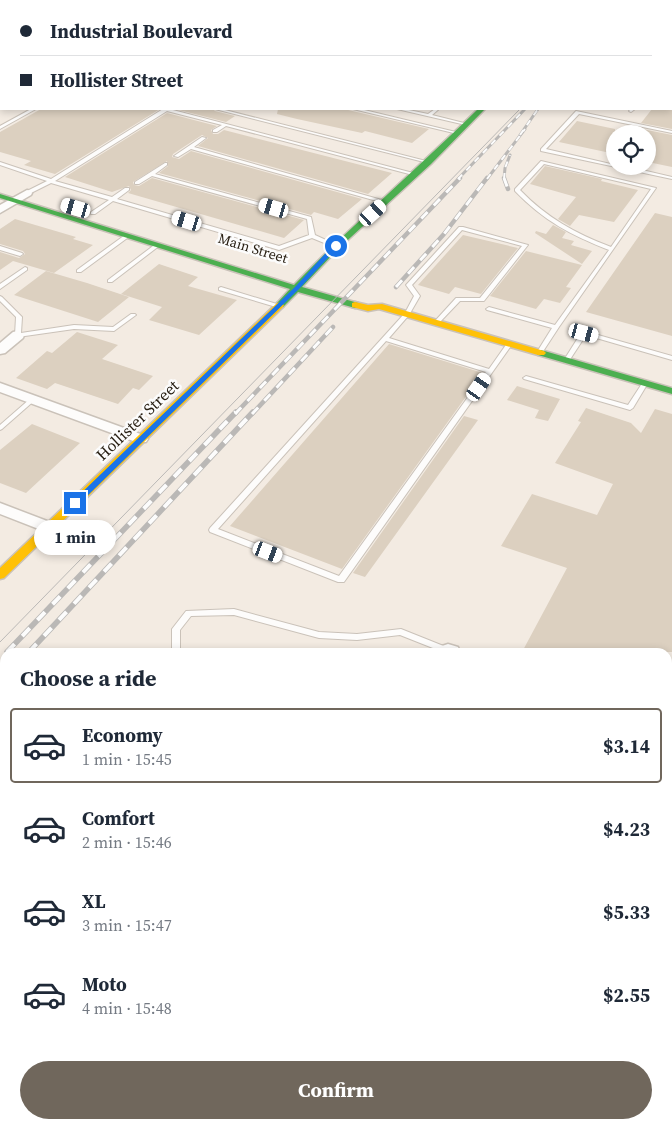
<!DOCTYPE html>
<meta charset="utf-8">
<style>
body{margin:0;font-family:"Source Serif 4",serif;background:#f2f2f3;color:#1f2937;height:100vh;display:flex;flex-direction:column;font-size:19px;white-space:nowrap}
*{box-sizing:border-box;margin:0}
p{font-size:16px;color:#747a83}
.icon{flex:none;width:28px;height:28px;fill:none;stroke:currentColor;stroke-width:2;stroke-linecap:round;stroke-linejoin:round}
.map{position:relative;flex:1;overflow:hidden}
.side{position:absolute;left:0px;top:648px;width:672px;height:481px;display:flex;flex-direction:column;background:#fff;border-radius:15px 15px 0 0;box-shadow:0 2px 8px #0003}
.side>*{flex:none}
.guide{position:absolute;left:0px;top:0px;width:672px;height:110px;box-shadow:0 2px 8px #0003;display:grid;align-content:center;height:110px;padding:0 20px;background:#fff}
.tools{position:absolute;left:606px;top:125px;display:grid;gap:10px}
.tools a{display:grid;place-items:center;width:50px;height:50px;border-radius:50%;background:#fff;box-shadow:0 2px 8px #0003;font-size:25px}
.end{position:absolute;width:22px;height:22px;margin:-11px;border:6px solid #1a73e8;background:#fff;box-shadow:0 0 0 2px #fff}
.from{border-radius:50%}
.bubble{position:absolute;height:35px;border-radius:18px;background:#fff;box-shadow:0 2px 8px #0003;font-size:16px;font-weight:700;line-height:35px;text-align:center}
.car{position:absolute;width:15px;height:30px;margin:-15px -8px;border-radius:6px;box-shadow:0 0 4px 1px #0007;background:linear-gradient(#fff 24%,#345 0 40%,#fff 0 76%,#345 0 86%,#fff 0)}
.guide b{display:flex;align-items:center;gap:18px;height:48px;font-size:19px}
.guide b+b{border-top:1px solid #e0e1e3}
.guide i{width:12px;height:12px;background:#1f2937}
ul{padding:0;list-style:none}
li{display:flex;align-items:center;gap:15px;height:75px;margin:0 10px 8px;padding:0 10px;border:2px solid transparent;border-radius:5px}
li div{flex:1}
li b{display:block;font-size:19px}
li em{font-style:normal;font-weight:700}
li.active{border-color:#70675c}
li>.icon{width:45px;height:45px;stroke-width:1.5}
h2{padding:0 20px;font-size:22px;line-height:60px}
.action{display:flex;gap:10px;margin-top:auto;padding:10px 20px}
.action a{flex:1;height:58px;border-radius:30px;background:#70675c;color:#fff;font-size:20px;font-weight:700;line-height:58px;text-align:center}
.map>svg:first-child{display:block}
.building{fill:#dcd0c0}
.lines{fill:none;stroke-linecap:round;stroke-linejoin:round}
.lane-casing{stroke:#cac2b9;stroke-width:2}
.street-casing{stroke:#cac2b9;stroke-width:3}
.fast-casing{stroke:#cac2b9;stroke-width:3}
.slow-casing{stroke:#cac2b9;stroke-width:3}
.jam-casing{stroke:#cac2b9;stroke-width:3}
.lane{fill:#fdfcfb;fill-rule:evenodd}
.street{fill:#fdfcfb;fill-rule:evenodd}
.fast{fill:#4caf50;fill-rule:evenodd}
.slow{fill:#ffc107;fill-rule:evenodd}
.jam{fill:#c62828;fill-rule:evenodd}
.tram{stroke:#bab8b6;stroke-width:1}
.rail-far2-casing{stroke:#bab8b6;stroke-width:3}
.rail-far1-casing{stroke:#bab8b6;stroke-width:4.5}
.rail-casing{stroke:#bab8b6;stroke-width:5.5}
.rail-far2{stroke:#fcfcfc;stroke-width:2;stroke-dasharray:6;stroke-linecap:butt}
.rail-far1{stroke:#fcfcfc;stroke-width:3;stroke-dasharray:9;stroke-linecap:butt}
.rail{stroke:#fcfcfc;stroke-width:4;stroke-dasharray:11;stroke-linecap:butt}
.route{fill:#1a73e8}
.labels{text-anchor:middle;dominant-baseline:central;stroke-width:5;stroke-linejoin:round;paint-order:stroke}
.far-street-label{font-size:14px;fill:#292014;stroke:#fcfcfc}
.street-label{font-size:16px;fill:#292014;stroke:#fcfcfc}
</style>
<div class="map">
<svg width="672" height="1128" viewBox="0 0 672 1128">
<rect width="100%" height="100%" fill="#f3ebe2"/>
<path class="building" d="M41 109H160L55 174 24 165 31 161 0 152V132Z
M175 109H213L215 111 235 116 226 122Z
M278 109H344L429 129 412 143 365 131 362 133 297 119 277 114Z
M652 109H672V129L641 123Z
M167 113 217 126 211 130 213 134H218L224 130 392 173 368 194 198 146 208 138 202 135 173 154 172 157 179 159 191 151 362 199 338 219 314 212 311 215 159 173 168 166 167 161 133 182 134 185 139 186 152 178 304 220 284 238 128 193 131 190 129 186 112 192 65 177Z
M577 121 615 129V154L559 142Z
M637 128 672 135V167L648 162V134H632Z
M545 166 602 179 601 181 638 190 614 222 579 215 570 226 558 219 576 197 530 184Z
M655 213 672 217V336L586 312Z
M15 219 76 237 73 239 93 245 54 273 13 261 0 270V252L19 258 25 254 23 251 0 244V229Z
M553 225 566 232 562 238 574 241 571 245 592 251 582 264 535 233 536 231 546 234Z
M463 235 518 248 481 294 455 287 449 294 418 285Z
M526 251 582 265 566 287 571 288 560 303 544 299 536 309 490 296Z
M159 264 198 277 188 286 237 300 199 335 149 320 162 307 121 294Z
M46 271 87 283 129 297 98 322 14 295Z
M77 332 118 345 102 359 153 376 139 390 133 388 118 404 55 383 47 389 16 378 47 351 52 353Z
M389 344 483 373 342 569 230 526Z
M517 386 560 399 548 421 535 418 539 410 507 400Z
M586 408 631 423 641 433 655 409 672 414V652H522L567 568 501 546 532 494 597 515 613 484 555 463 581 422 578 421Z
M464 416 478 420 365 577 353 573Z
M32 424 80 443 26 493 0 483V450Z"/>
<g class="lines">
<g class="lane-casing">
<path id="lane" d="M671 33H672L671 36Z
M671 61H672L671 64Z
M31 109H36L0 129V126Z
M163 109H169L417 174 413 175 226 126 217 132H213V130L222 125 167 111 55 181 112 197 125 188H129V190L117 199 279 246 309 235 307 219 152 176 139 184H135V182L165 163H167V165L155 174 311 217 315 235 339 246 334 247 312 238 279 250 113 201 95 214H91V212L109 200 51 183 29 194H25V192L47 181 0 165V162L51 179Z
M215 109H221L430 162 428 163Z
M353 109H360L460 133 458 134Z
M397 109H404L428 114 435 109H439L432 115 468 124 466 125Z
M631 109H635L631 112 629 111Z
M576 111 672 131V133L579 114 546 149 615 165V166H625L672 177V179L541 151V149Z
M202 137 206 138 194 147 389 202 384 203 191 149 178 157 174 156Z
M541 161 656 188 559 327 542 353 540 354 537 352 552 328 487 310 486 309 489 307 555 325 609 250C571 235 544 221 515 191V189ZM544 164 651 189 611 247C575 233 547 218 520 190Z
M459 227H463L528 245 484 301H460L439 323H435V321L456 298H480L522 246 462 230 412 285 420 296 409 315 389 338 489 369 508 342H512L513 343 344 582H338L210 532 209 530 210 528 405 313 414 296 406 285ZM386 341 486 372 339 576 218 529Z
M125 235 130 236 81 272H77V270Z
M157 243 159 244V246L112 282H108V280Z
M0 246 22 253 23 254 20 256 0 250Z
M25 267 27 268V270L0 289V284Z
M221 287 280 305 281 306 280 307H276L219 290V288Z
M0 296 2 297 22 317 21 333 74 325 113 327 131 314H135L136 315 114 331 74 329 18 337 15 335 16 317 0 301Z
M584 331 672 356V360L586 335 569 361H565L564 360 581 333Z
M526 376 628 405 643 382H647L648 383 633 408 630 410 524 379 523 378Z
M33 397 36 399 35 400 2 429 0 430V425L31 398Z
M234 609 319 632 357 634 401 629 451 649 452 651 451 652H443L400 635 357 640 319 638 234 615 191 616 180 630V652H172V629L186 611Z"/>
</g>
<g class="street-casing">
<path id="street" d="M27 190 31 191 32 193 31 195 0 213V205Z
M18 331 24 335 23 338 5 353 0 354V343L13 332Z
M0 383 146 436 148 439 146 442H136L0 392Z
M0 503 55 524 57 528 55 532 49 533 0 514Z
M448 644 458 647 460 652H440L442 646Z
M668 729 672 731V747L668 745Z"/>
</g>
<g class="fast-casing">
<path id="fast" d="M478 109H485L431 164 339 248 302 287 358 303V307L355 308 298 292 283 307H277V303L290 289 0 198V194L294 285C353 224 418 168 478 109Z
M541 350 672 388V394L538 355 536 353Z"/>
</g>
<g class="slow-casing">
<path id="slow" d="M280 302 284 305 283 307 4 578 0 579V568L277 303Z
M355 302 368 305 382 304 544 351 546 353 544 355H538L379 309 368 311 352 307V303Z"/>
</g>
<g class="jam-casing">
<path id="jam" d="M374 0H386L387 1H375Z
M671 54H672V58H671Z"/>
</g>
<use href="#lane" class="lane"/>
<use href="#street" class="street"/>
<use href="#fast" class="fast"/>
<use href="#slow" class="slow"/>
<use href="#jam" class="jam"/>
<path class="tram" d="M0 642 520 109"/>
<g class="rail-far2-casing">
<path id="rail-far2" d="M520 135 538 109
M458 179 525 109
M487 179 525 129
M504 179 505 168 510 155"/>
</g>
<g class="rail-far1-casing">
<path id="rail-far1" d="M504 178 508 189
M396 287 444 234 487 178
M235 414 460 178
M252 414 333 327"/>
</g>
<g class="rail-casing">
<path id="rail" d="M7 652 236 412
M29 652 253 412
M0 684 5 679"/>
</g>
<use href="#rail-far2" class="rail-far2"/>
<use href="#rail-far1" class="rail-far1"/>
<use href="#rail" class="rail"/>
</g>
<path class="route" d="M334 244 339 246 299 289 78 505H73V501L295 287Z"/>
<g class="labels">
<g class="far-street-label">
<text transform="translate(253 248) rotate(17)">Main Street</text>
</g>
<g class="street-label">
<text transform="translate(137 420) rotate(-44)">Hollister Street</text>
</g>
</g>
</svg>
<div class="tools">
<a><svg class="icon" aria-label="locate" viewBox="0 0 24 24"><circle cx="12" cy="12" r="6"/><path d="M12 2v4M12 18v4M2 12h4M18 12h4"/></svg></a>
</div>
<i class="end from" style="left:336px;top:246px"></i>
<i class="end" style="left:75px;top:503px"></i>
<div class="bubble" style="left:34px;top:520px;width:82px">1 min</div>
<i class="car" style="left:76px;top:208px;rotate:286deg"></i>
<i class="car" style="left:274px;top:208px;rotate:286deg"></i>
<i class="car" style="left:373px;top:213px;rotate:48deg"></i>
<i class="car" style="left:187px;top:221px;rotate:287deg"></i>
<i class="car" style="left:584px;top:333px;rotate:105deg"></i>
<i class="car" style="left:479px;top:387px;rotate:35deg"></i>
<i class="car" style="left:268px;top:552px;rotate:111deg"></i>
<div class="guide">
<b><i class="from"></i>Industrial Boulevard</b>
<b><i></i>Hollister Street</b>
</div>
<section class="side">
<h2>Choose a ride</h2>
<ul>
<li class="active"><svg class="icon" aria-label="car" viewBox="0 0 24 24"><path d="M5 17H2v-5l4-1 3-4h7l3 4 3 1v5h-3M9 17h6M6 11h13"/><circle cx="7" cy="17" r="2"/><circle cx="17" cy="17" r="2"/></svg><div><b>Economy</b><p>1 min · 15:45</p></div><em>$3.14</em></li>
<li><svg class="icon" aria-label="car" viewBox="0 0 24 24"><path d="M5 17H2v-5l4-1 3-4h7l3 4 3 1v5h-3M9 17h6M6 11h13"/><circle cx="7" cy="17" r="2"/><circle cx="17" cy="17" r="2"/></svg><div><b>Comfort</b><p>2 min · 15:46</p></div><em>$4.23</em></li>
<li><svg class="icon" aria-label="car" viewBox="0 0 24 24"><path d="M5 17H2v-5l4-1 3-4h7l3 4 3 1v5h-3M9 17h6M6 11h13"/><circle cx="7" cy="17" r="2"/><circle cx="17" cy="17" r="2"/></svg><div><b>XL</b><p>3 min · 15:47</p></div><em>$5.33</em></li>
<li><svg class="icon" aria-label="car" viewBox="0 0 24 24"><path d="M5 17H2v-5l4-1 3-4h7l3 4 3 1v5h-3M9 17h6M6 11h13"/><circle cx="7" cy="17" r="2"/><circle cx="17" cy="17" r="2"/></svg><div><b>Moto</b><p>4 min · 15:48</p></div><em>$2.55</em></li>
</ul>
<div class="action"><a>Confirm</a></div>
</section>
</div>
